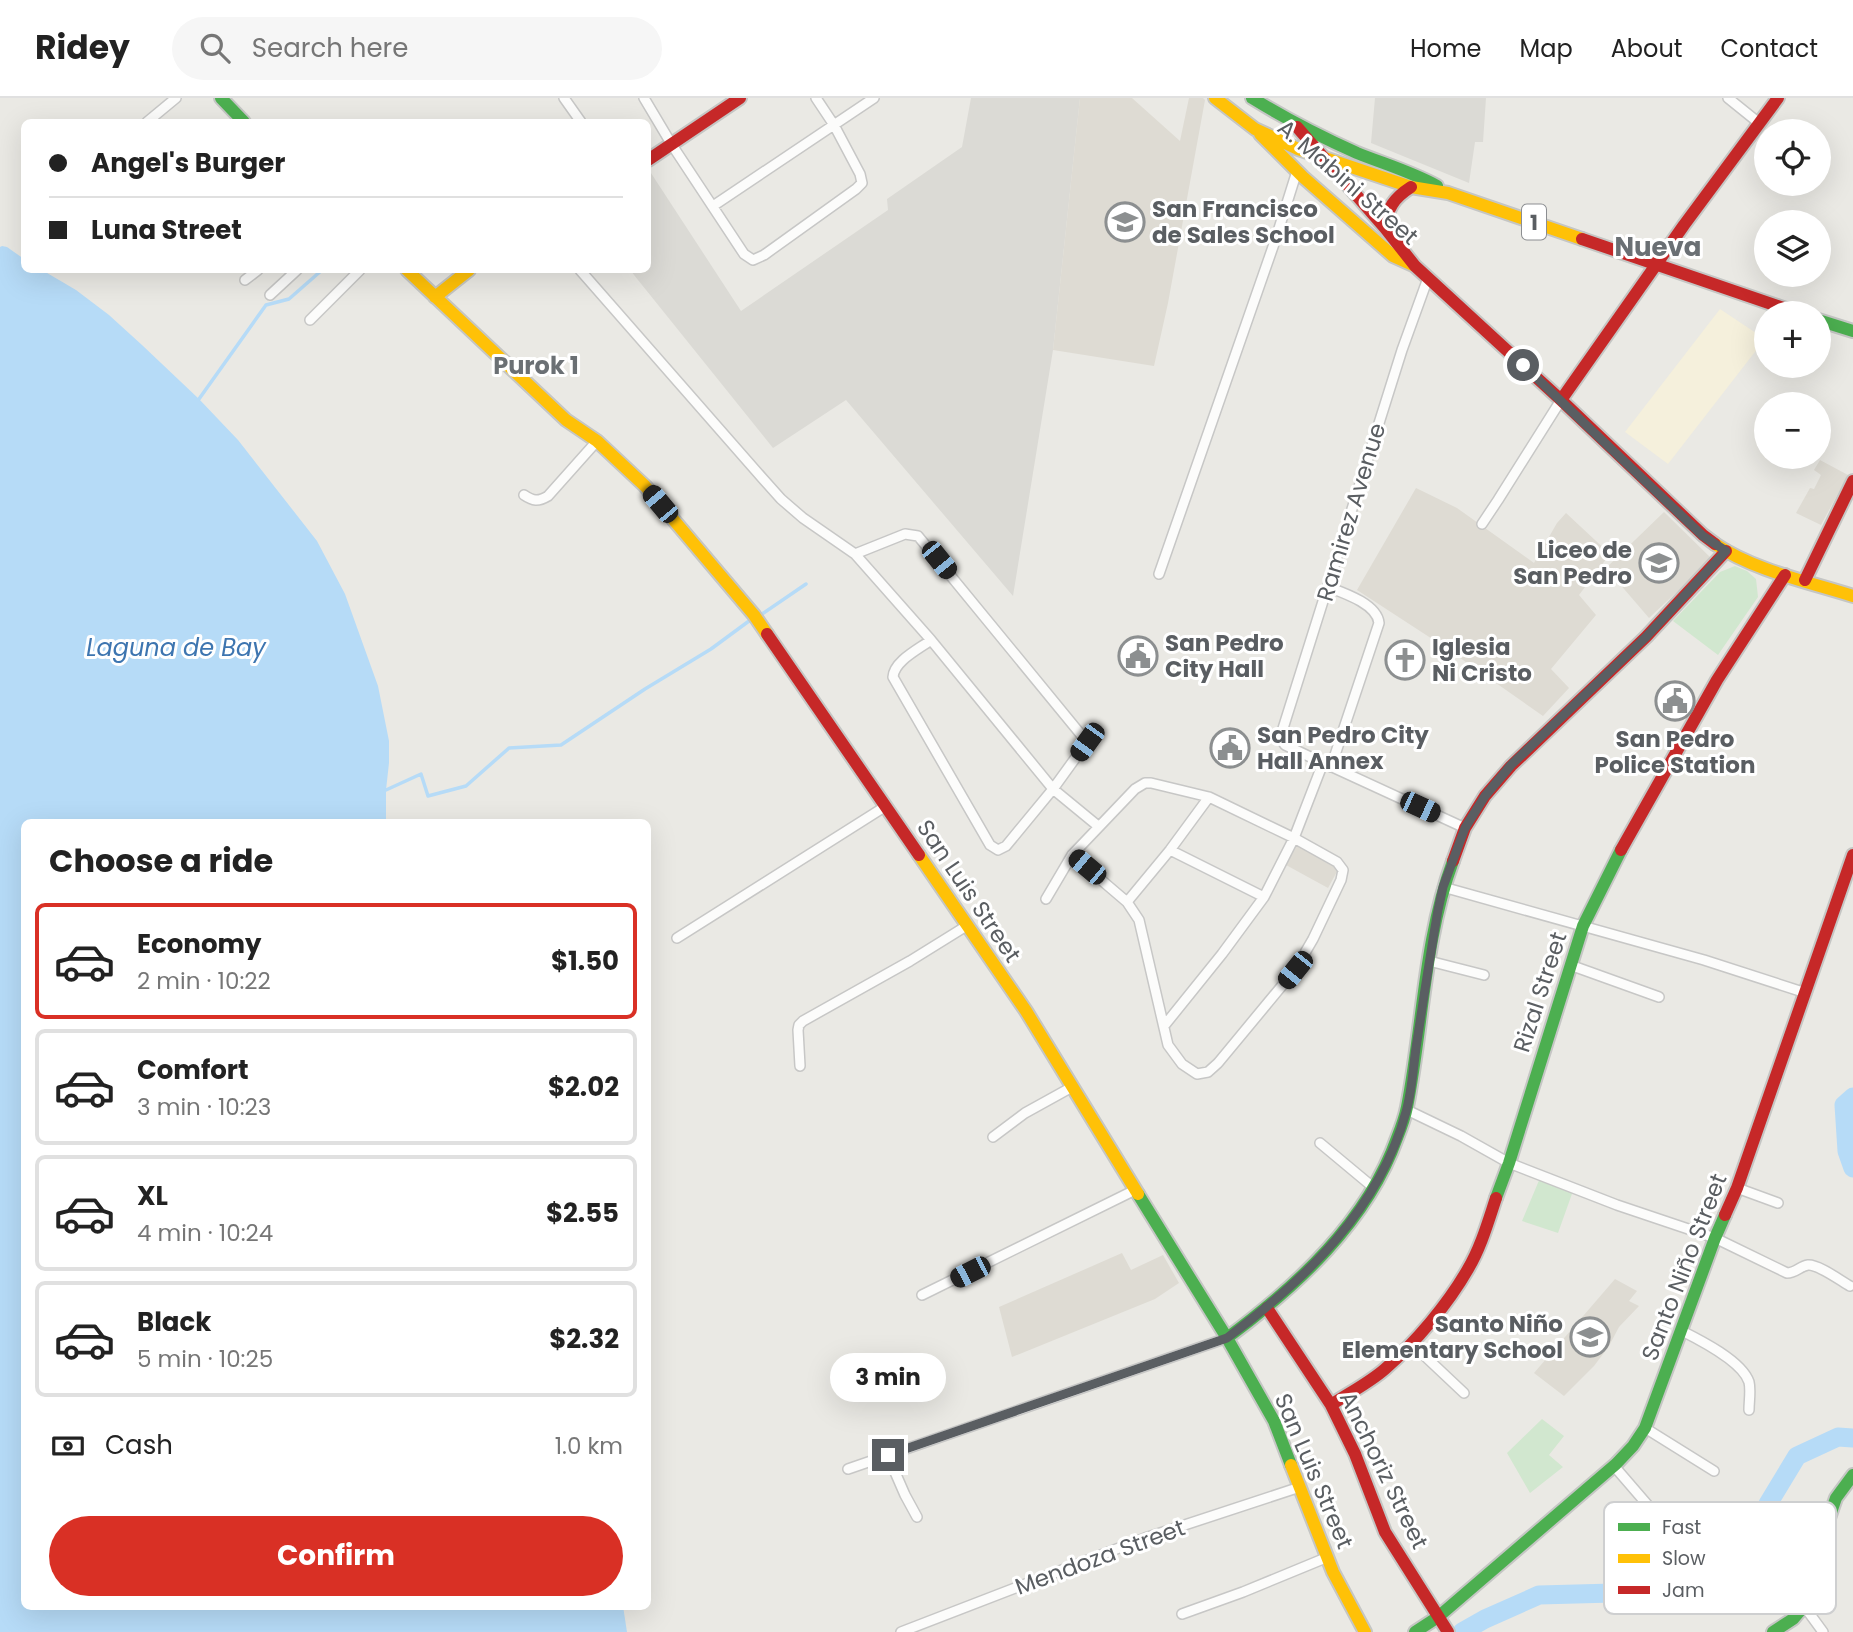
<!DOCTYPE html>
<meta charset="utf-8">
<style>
body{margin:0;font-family:Poppins,sans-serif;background:#f6f6f6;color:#222;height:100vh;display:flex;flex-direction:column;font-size:26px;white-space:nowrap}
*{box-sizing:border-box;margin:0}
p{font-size:23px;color:#767676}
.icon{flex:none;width:38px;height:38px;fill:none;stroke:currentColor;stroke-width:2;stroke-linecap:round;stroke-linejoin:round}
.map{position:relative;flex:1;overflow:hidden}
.drawer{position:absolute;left:21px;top:721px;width:630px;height:791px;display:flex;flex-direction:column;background:#fff;border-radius:10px;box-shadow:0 7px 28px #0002}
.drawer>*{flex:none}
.hud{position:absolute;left:21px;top:21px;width:630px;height:154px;border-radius:10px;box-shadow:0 7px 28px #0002;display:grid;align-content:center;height:154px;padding:0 28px;background:#fff}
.controls{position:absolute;left:1754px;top:21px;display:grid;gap:14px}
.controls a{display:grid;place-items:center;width:77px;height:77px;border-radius:50%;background:#fff;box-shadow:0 7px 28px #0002;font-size:35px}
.end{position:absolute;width:32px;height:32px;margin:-16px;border:9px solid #5a5e62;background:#fff;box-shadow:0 0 0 4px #fff}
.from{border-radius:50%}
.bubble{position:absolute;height:49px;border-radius:24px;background:#fff;box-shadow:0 7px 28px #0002;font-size:23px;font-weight:700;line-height:49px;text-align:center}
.car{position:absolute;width:21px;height:42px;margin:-21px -10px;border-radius:9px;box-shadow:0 0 5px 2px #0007;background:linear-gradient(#222 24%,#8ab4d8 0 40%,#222 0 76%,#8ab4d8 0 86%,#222 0)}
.hud b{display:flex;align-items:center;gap:24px;height:66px;font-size:26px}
.hud b+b{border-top:2px solid #e0e0e0}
.hud i{width:18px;height:18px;background:#222}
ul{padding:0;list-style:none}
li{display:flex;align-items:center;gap:21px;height:116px;margin:0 14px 10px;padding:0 14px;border:4px solid #e0e0e0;border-radius:10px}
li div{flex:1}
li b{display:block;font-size:26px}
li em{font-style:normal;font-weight:700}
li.on{border-color:#d93025}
li>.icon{width:63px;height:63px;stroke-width:1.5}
h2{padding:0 28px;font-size:32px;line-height:84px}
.pay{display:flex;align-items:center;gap:18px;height:77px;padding:0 28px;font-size:26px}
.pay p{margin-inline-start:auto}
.cta{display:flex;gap:14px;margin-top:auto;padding:14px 28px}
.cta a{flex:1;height:80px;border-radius:42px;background:#d93025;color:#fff;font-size:28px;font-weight:700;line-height:80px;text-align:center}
header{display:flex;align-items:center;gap:42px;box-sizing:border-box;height:98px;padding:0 35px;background:#fff;border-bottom:2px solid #e0e0e0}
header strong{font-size:33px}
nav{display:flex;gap:38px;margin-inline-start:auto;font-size:24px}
.search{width:490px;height:63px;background:#f6f6f6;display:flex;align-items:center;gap:18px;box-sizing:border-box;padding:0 24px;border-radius:38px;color:#767676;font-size:26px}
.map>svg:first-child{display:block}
.commercial{fill:#f5f0dc}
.industrial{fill:#dbdad5}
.education{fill:#dedbd3}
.green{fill:#d1e7cf}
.water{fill:#b6dbf7}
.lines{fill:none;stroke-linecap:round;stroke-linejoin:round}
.stream{stroke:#b6dbf7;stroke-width:3.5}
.river{stroke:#b6dbf7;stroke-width:19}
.street-casing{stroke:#c7c7c6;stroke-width:12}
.fast-casing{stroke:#c5c6c4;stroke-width:16}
.slow-casing{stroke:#c5c6c4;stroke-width:16}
.jam-casing{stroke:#c5c6c4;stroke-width:16}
.street{stroke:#fcfcfb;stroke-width:9}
.fast{stroke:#4caf50;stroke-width:12}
.slow{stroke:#ffc107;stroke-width:12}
.jam{stroke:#c62828;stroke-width:12}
.route{stroke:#5a5e62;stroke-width:9}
.labels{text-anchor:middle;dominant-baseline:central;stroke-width:6;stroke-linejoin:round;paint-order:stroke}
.shield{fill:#fff;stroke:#8c8e91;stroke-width:2}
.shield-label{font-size:21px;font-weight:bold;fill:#5a5e62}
.street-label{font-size:23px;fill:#5a5e62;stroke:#fff}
.poi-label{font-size:23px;font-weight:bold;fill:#5a5e62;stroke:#fff;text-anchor:start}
.neighbourhood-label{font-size:24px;font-weight:bold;fill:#6b7074;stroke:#fff}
.water-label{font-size:24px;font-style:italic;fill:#3d75b0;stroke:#fff}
.quarter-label{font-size:26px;font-weight:bold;fill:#6b7074;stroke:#fff}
.key{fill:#fff;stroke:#cecfd0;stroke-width:2}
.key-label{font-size:19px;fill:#5a5e62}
</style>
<header>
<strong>Ridey</strong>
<div class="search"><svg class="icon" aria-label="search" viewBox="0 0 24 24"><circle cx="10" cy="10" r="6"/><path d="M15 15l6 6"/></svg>Search here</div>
<nav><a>Home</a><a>Map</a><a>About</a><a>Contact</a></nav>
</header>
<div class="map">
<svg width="1853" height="1534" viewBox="0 0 1853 1534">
<rect width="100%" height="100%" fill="#eae9e4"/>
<path class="commercial" d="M1720 211 1765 241 1668 366 1625 334Z"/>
<path class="industrial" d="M971 0H1080L1053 252 1013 498 846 302 773 350 630 172H648V73L649 72 741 213 888 112 887 101 962 49Z
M1375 0H1486L1483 44H1475L1469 85 1371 45Z"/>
<path class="education" d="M1080 0H1132L1180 43 1189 0H1203L1205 2 1168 205 1154 268 1053 252Z
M1820 362 1848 377 1821 427 1796 415 1810 390 1814 391 1821 377 1814 372Z
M1416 390 1457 410 1534 465 1557 425 1566 415 1610 456 1579 497 1596 517 1551 571 1569 590 1543 618 1443 548 1357 492Z
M1664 414 1712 461 1649 520 1606 470Z
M1298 746 1339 770 1328 790 1286 767Z
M1122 1155 1131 1172 1163 1157 1179 1185 1155 1201 1012 1259 999 1209Z
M1615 1181 1637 1193 1629 1203 1639 1208 1619 1229 1609 1248 1594 1268 1564 1298 1534 1275Z"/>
<path class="green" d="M1735 468 1747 473 1756 481 1758 499 1718 557 1673 523 1720 474Z
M1540 1080 1573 1093 1558 1135 1522 1123Z
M1542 1321 1564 1338 1549 1357 1563 1369 1530 1395 1507 1355Z"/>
<path class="water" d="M2 148 7 149 24 161V172H42L76 192 109 217 142 247 199 301 238 342 317 443 345 496 378 588 389 643V665L386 692V724H24V1508H623L627 1534H0V149Z"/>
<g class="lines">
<path class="stream" d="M396 24V23
M199 301 266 207 289 201 322 172
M762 516 806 486
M386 692 421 676 428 698 466 688 509 650 561 647 645 591 711 551 749 523"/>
<path class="river" d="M1853 999 1844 1007 1847 1053 1853 1070
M1462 1534 1485 1521 1539 1497 1725 1492 1754 1484 1763 1469 1768 1406 1797 1358 1838 1339 1853 1340"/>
<g class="street-casing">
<path id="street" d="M564 0 581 24
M644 0 672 47 744 156 753 162 764 157 856 91 862 85 860 76 834 27 816 0
M1728 0 1759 25
M147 24 176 0
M713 108 874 0
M580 172 764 382 781 401 803 420 855 456 931 542 1053 691 1098 728
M245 182 258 172
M270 197 297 172
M310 222 360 172
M524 397C533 403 538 404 548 398L597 343
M1482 426 1498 402 1561 302
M855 456 905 436 918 438 1087 644 1053 691 1006 748 998 752 990 747 893 579C894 563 919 551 931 542
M1159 476 1275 143 1297 73
M1328 489C1344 495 1377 506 1379 525L1331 669
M1328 667 1465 730
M1170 752 1264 799
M1443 789 1704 862 1806 895
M1046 801 1072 757 1135 691 1145 685H1151L1209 699 1294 740 1337 764 1343 772 1341 782 1313 841 1295 872 1218 965 1208 974 1197 976 1182 966 1168 947 1139 822 1127 804 1072 757
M1127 804 1170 752 1209 699
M677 840 886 708
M1429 863 1484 877
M1570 867 1659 899
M1164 928 1222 856 1264 799 1294 740 1323 665 1285 647 1280 640 1402 252 1428 180
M800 968 798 932 799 927 803 923 910 863 968 827
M1407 1012 1461 1038 1509 1065 1617 1107 1715 1140 1787 1175C1796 1175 1800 1168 1808 1167 1818 1166 1841 1183 1850 1188
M993 1039 1025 1015 1072 989
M1320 1045 1374 1090
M1737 1090 1778 1105
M922 1197 1135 1092
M1682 1233C1700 1242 1742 1263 1749 1284 1751 1292 1749 1303 1749 1312
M1412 1246 1464 1295
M1645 1330 1714 1373
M888 1358 905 1397 917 1419
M1614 1368 1677 1441
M848 1371 1227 1240
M1804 1508 1823 1534
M1182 1516 1243 1494 1328 1459
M901 1534 1145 1440 1300 1389"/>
</g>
<g class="fast-casing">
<path id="fast" d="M221 0 244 24
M1252 0C1286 21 1321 39 1357 55 1384 66 1412 74 1437 88
M1818 222 1853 233
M1138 1096 1227 1240 1274 1323 1291 1367
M1496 1100 1509 1065 1583 828 1621 752
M1227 1240C1297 1188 1367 1124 1397 1040 1401 1030 1405 1019 1407 1009 1423 928 1424 841 1453 763
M1415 1534 1438 1519 1616 1366 1633 1348 1645 1330 1715 1140 1725 1117
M1773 1534 1793 1521 1804 1508 1821 1443 1836 1400 1853 1377"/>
</g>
<g class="slow-casing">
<path id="slow" d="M1215 0 1255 31 1298 51 1411 89 1448 95 1582 141
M1260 36 1303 79 1393 158 1413 167
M407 172 566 322 597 343 645 388 754 517 767 536
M435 199 469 172
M1715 446C1753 472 1809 484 1853 498
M919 757 1026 913 1138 1096
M1291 1367 1333 1474 1365 1534"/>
</g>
<g class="jam-casing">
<path id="jam" d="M1297 29 1385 130 1415 168 1561 302 1703 437 1715 446
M648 62 740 0
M1385 130C1387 110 1394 100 1411 89
M1582 141 1798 215
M1561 302 1684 127 1778 0
M1805 482 1853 383
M767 536 919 757
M1621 752 1717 582 1785 477
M1453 763 1465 730 1485 698 1511 668 1646 539 1726 453
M1725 1117 1737 1090 1853 757
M1267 1210 1331 1307 1355 1356 1385 1434 1448 1534
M1331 1307C1349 1295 1369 1285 1385 1271 1416 1244 1448 1206 1468 1171 1481 1149 1488 1124 1496 1100"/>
</g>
<use href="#street" class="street"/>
<use href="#fast" class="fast"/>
<use href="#slow" class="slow"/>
<use href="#jam" class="jam"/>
</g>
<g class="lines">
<path class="route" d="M888 1357 1227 1240C1306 1181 1379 1112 1406 1014 1412 993 1413 971 1416 950 1423 904 1430 858 1438 812L1443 789 1465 730 1485 698 1511 667 1646 539 1726 453 1703 438 1523 267"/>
</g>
<defs>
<g id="school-ring" transform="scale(2.0125)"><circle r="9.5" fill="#fff" stroke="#8c8f90" stroke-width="1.5"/><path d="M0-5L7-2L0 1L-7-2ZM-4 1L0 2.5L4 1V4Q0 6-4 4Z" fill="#8c8f90"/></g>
<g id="civic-ring" transform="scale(2.0125)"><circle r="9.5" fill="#fff" stroke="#8c8f90" stroke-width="1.5"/><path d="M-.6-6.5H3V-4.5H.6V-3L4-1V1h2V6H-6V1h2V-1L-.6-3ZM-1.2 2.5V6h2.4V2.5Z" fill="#8c8f90"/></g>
<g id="church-ring" transform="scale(2.0125)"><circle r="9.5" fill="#fff" stroke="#8c8f90" stroke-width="1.5"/><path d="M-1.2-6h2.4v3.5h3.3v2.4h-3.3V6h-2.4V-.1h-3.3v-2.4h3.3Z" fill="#8c8f90"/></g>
</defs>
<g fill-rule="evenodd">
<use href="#school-ring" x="1125" y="124"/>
<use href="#school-ring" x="1659" y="465"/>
<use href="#civic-ring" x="1138" y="558"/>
<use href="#church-ring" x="1405" y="562"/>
<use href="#civic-ring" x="1675" y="603"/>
<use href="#civic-ring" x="1230" y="650"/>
<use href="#school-ring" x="1590" y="1239"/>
</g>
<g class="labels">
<rect class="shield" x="1522" y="106.5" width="24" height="35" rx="5"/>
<g class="shield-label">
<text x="1534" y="124">1</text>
</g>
<g class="street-label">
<text transform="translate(1348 84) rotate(41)">A. Mabini Street</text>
<text transform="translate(1351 414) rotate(-73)">Ramirez Avenue</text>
<text transform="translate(969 793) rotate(56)">San Luis Street</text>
<text transform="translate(1540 894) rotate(-72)">Rizal Street</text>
<text transform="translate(1684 1169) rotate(-69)">Santo Niño Street</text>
<text transform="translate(1384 1372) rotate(64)">Anchoriz Street</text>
<text transform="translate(1314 1373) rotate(67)">San Luis Street</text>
<text transform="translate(1100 1459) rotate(-20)">Mendoza Street</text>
</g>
<g class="poi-label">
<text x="1152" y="111">San Francisco<tspan x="1152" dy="26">de Sales School</tspan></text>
<text x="1632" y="452" text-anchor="end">Liceo de<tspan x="1632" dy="26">San Pedro</tspan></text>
<text x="1165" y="545">San Pedro<tspan x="1165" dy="26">City Hall</tspan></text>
<text x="1432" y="549">Iglesia<tspan x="1432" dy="26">Ni Cristo</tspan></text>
<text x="1257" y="637">San Pedro City<tspan x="1257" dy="26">Hall Annex</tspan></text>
<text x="1675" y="641" text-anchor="middle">San Pedro<tspan x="1675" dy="26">Police Station</tspan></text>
<text x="1563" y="1226" text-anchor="end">Santo Niño<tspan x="1563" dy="26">Elementary School</tspan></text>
</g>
<g class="neighbourhood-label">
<text x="536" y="267">Purok 1</text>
</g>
<g class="water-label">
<text x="176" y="549">Laguna de Bay</text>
</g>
<g class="quarter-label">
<text x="1658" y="149">Nueva</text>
</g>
</g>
<rect x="1604" y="1404" width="232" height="112" rx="10" class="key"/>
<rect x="1618" y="1425" width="32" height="8" fill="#4caf50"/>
<rect x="1618" y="1456" width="32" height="9" fill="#ffc107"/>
<rect x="1618" y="1488" width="32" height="8" fill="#c62828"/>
<g class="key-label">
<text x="1662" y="1436">Fast</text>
<text x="1662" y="1467">Slow</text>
<text x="1662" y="1499">Jam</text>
</g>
</svg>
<div class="controls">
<a><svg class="icon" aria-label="locate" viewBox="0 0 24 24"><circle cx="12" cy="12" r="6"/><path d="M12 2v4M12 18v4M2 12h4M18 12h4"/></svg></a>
<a><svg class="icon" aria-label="layers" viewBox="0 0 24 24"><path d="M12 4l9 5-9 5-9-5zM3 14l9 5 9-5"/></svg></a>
<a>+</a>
<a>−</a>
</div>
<i class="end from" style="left:1523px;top:267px"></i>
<i class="end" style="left:888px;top:1357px"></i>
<div class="bubble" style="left:830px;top:1255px;width:116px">3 min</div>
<i class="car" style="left:660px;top:406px;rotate:320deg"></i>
<i class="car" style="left:939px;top:462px;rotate:141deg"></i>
<i class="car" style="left:1087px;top:644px;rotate:216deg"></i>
<i class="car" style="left:1420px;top:709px;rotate:115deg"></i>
<i class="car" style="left:1087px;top:769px;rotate:310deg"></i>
<i class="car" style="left:1295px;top:872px;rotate:219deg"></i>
<i class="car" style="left:970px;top:1174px;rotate:243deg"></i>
<div class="hud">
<b><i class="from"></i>Angel's Burger</b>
<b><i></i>Luna Street</b>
</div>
<section class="drawer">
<h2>Choose a ride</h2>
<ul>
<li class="on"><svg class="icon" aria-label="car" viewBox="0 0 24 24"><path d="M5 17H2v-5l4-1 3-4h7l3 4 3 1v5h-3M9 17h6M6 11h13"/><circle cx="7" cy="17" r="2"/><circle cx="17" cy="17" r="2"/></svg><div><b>Economy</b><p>2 min · 10:22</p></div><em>$1.50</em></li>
<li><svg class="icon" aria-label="car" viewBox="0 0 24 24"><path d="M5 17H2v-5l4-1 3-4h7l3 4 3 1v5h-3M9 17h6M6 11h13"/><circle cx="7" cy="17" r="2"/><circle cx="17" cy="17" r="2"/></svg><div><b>Comfort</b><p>3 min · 10:23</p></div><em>$2.02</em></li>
<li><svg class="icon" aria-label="car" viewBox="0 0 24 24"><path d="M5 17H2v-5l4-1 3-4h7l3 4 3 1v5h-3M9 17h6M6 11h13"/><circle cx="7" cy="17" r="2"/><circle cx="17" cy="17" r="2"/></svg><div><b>XL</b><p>4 min · 10:24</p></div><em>$2.55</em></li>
<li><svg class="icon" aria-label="car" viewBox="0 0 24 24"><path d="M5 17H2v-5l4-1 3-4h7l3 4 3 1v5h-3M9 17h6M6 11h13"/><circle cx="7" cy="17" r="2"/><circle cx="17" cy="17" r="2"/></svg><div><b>Black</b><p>5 min · 10:25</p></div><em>$2.32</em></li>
</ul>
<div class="pay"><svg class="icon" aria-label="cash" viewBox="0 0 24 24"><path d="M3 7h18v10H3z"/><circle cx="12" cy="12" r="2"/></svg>Cash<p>1.0 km</p></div>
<div class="cta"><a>Confirm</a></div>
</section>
</div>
